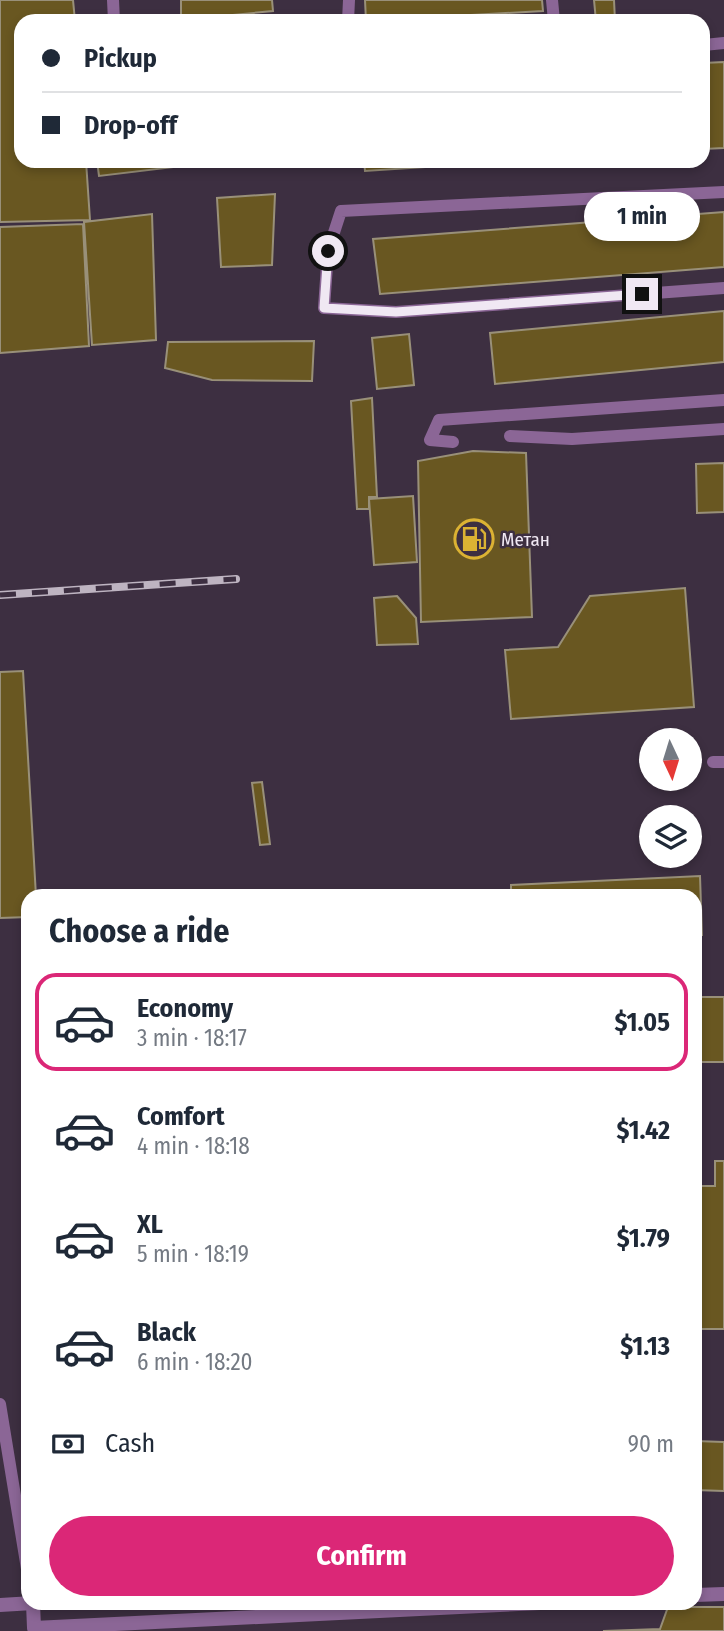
<!DOCTYPE html>
<meta charset="utf-8">
<style>
body{margin:0;font-family:"Fira Sans Condensed",sans-serif;background:#f6f6f7;color:#1f2937;height:100vh;display:flex;flex-direction:column;font-size:26px;white-space:nowrap}
*{box-sizing:border-box;margin:0}
p{font-size:23px;color:#747a83}
.icon{flex:none;width:38px;height:38px;fill:none;stroke:currentColor;stroke-width:2;stroke-linecap:round;stroke-linejoin:round}
.map{position:relative;flex:1;overflow:hidden}
.sheet{position:absolute;left:21px;top:889px;width:681px;height:721px;display:flex;flex-direction:column;background:#fff;border-radius:21px;box-shadow:0 4px 10px #0003}
.sheet>*{flex:none}
.banner{position:absolute;left:14px;top:14px;width:696px;height:154px;border-radius:21px;box-shadow:0 4px 10px #0003;display:grid;align-content:center;height:154px;padding:0 28px;background:#fff}
.needle{width:46px;rotate:176deg}
.tools{position:absolute;left:639px;top:728px;display:grid;gap:14px}
.tools a{display:grid;place-items:center;width:63px;height:63px;border-radius:50%;background:#fff;box-shadow:0 4px 10px #0003;font-size:35px}
.end{position:absolute;width:32px;height:32px;margin:-16px;border:9px solid #f0e8f3;background:#111;box-shadow:0 0 0 4px #111}
.from{border-radius:50%}
.bubble{position:absolute;height:49px;border-radius:24px;background:#fff;box-shadow:0 4px 10px #0003;font-size:23px;font-weight:700;line-height:49px;text-align:center}
.banner b{display:flex;align-items:center;gap:24px;height:66px;font-size:26px}
.banner b+b{border-top:2px solid #e0e1e3}
.banner i{width:18px;height:18px;background:#1f2937}
ul{padding:0;list-style:none}
li{display:flex;align-items:center;gap:21px;height:98px;margin:0 14px 10px;padding:0 14px;border:4px solid transparent;border-radius:21px}
li div{flex:1}
li b{display:block;font-size:26px}
li em{font-style:normal;font-weight:700}
li.on{border-color:#db2777}
li>.icon{width:63px;height:63px;stroke-width:1.5}
h2{padding:0 28px;font-size:32px;line-height:84px}
.pay{display:flex;align-items:center;gap:18px;height:77px;padding:0 28px;font-size:26px}
.pay p{margin-inline-start:auto}
.action{display:flex;gap:14px;margin-top:auto;padding:14px 28px}
.action a{flex:1;height:80px;border-radius:42px;background:#db2777;color:#fff;font-size:28px;font-weight:700;line-height:80px;text-align:center}
.map>svg:first-child{display:block}
.building{fill:#695721;stroke:#999079;stroke-width:2}
.lines{fill:none;stroke-linecap:round;stroke-linejoin:round}
.service{stroke:#8b6696;stroke-width:12}
.minor{stroke:#8b6696;stroke-width:14}
.rail-casing{stroke:#beb4c1;stroke-width:8}
.rail{stroke:#3d2f41;stroke-width:5;stroke-dasharray:16;stroke-linecap:butt}
.route{stroke:#f0e8f3;stroke-width:9}
.labels{text-anchor:middle;dominant-baseline:central;stroke-width:5;stroke-linejoin:round;paint-order:stroke}
.poi-label{font-size:19px;fill:#f0e8f3;stroke:#3d2f41;text-anchor:start}
</style>
<div class="map">
<svg width="724" height="1631" viewBox="0 0 724 1631">
<rect width="100%" height="100%" fill="#3d2f41"/>
<path class="building" d="M0 0H73L75 21H21V161H86L90 220 0 222Z
M181 0H272L273 11 181 20Z
M365 0H542L543 11 366 21Z
M594 0H614L615 21H596Z
M724 62V148L704 149V63Z
M97 161H190L191 165 99 176Z
M364 161H519L365 171Z
M275 194 272 265 221 267 217 198Z
M724 212V267L380 294 373 239Z
M152 214 156 340 92 345 84 222Z
M83 224 89 346 0 353V227Z
M724 311V362L495 384 490 333Z
M409 334 414 385 377 389 372 338Z
M314 341 312 381 212 380 165 368 168 342Z
M372 398 377 497H369V509H357L351 401Z
M473 451 526 453 532 617 421 622 418 461Z
M724 463V512L697 513 696 464Z
M413 496 417 562 374 565 369 499Z
M685 588 694 707 511 719 505 650 558 647 590 596Z
M397 596 416 618 418 644 377 645 374 598Z
M23 671 36 896H28V917L0 918V672Z
M262 782 270 844 260 845 252 783Z
M700 876 702 935H695V896H511V885Z
M695 997H724V1062H695Z
M715 1161H724V1329H695V1186H715Z
M695 1441 724 1442V1491L695 1490Z
M668 1607H724V1631H603L660 1629Z"/>
<g class="lines">
<path class="service" d="M113 0 114 21
M552 0 554 21
M348 21 349 0
M704 45 724 43
M724 192 341 211 328 251 324 308 396 312 724 288
M510 436 572 439 724 429
M453 442 430 440 439 420 724 400
M713 762H724
M0 1404 28 1575"/>
<path class="minor" d="M695 1595 724 1594
M0 1605 33 1603 34 1628 540 1603"/>
<g class="rail-casing">
<path id="rail" d="M0 595 236 579"/>
</g>
<use href="#rail" class="rail"/>
</g>
<g class="lines">
<path class="route" d="M328 251 324 308 396 312 642 294"/>
</g>
<defs>
<g id="fuel-ring" transform="scale(2.0125)"><circle r="9.5" fill="#3d2f41" stroke="#dbb233" stroke-width="1.5"/><path d="M-5.5-6h7V0h2V4h1.3V-2.5L3-4.5l.8-.8L6-3V5H2.5V1h-1V6h-7ZM-4.2-4.7v3.2H.2V-4.7Z" fill="#dbb233"/></g>
</defs>
<g fill-rule="evenodd">
<use href="#fuel-ring" x="474" y="539"/>
</g>
<g class="labels">
<g class="poi-label">
<text x="501" y="539">Метан</text>
</g>
</g>
</svg>
<div class="tools">
<a><svg class="needle" viewBox="-14 -14 28 28"><path d="M0-13l5 13h-10z" fill="#e53935"/><path d="M0 13l5-13h-10z" fill="#747a83"/></svg></a>
<a><svg class="icon" aria-label="layers" viewBox="0 0 24 24"><path d="M12 4l9 5-9 5-9-5zM3 14l9 5 9-5"/></svg></a>
</div>
<i class="end from" style="left:328px;top:251px"></i>
<i class="end" style="left:642px;top:294px"></i>
<div class="bubble" style="left:584px;top:192px;width:116px">1 min</div>
<div class="banner">
<b><i class="from"></i>Pickup</b>
<b><i></i>Drop-off</b>
</div>
<section class="sheet">
<h2>Choose a ride</h2>
<ul>
<li class="on"><svg class="icon" aria-label="car" viewBox="0 0 24 24"><path d="M5 17H2v-5l4-1 3-4h7l3 4 3 1v5h-3M9 17h6M6 11h13"/><circle cx="7" cy="17" r="2"/><circle cx="17" cy="17" r="2"/></svg><div><b>Economy</b><p>3 min · 18:17</p></div><em>$1.05</em></li>
<li><svg class="icon" aria-label="car" viewBox="0 0 24 24"><path d="M5 17H2v-5l4-1 3-4h7l3 4 3 1v5h-3M9 17h6M6 11h13"/><circle cx="7" cy="17" r="2"/><circle cx="17" cy="17" r="2"/></svg><div><b>Comfort</b><p>4 min · 18:18</p></div><em>$1.42</em></li>
<li><svg class="icon" aria-label="car" viewBox="0 0 24 24"><path d="M5 17H2v-5l4-1 3-4h7l3 4 3 1v5h-3M9 17h6M6 11h13"/><circle cx="7" cy="17" r="2"/><circle cx="17" cy="17" r="2"/></svg><div><b>XL</b><p>5 min · 18:19</p></div><em>$1.79</em></li>
<li><svg class="icon" aria-label="car" viewBox="0 0 24 24"><path d="M5 17H2v-5l4-1 3-4h7l3 4 3 1v5h-3M9 17h6M6 11h13"/><circle cx="7" cy="17" r="2"/><circle cx="17" cy="17" r="2"/></svg><div><b>Black</b><p>6 min · 18:20</p></div><em>$1.13</em></li>
</ul>
<div class="pay"><svg class="icon" aria-label="cash" viewBox="0 0 24 24"><path d="M3 7h18v10H3z"/><circle cx="12" cy="12" r="2"/></svg>Cash<p>90 m</p></div>
<div class="action"><a>Confirm</a></div>
</section>
</div>
